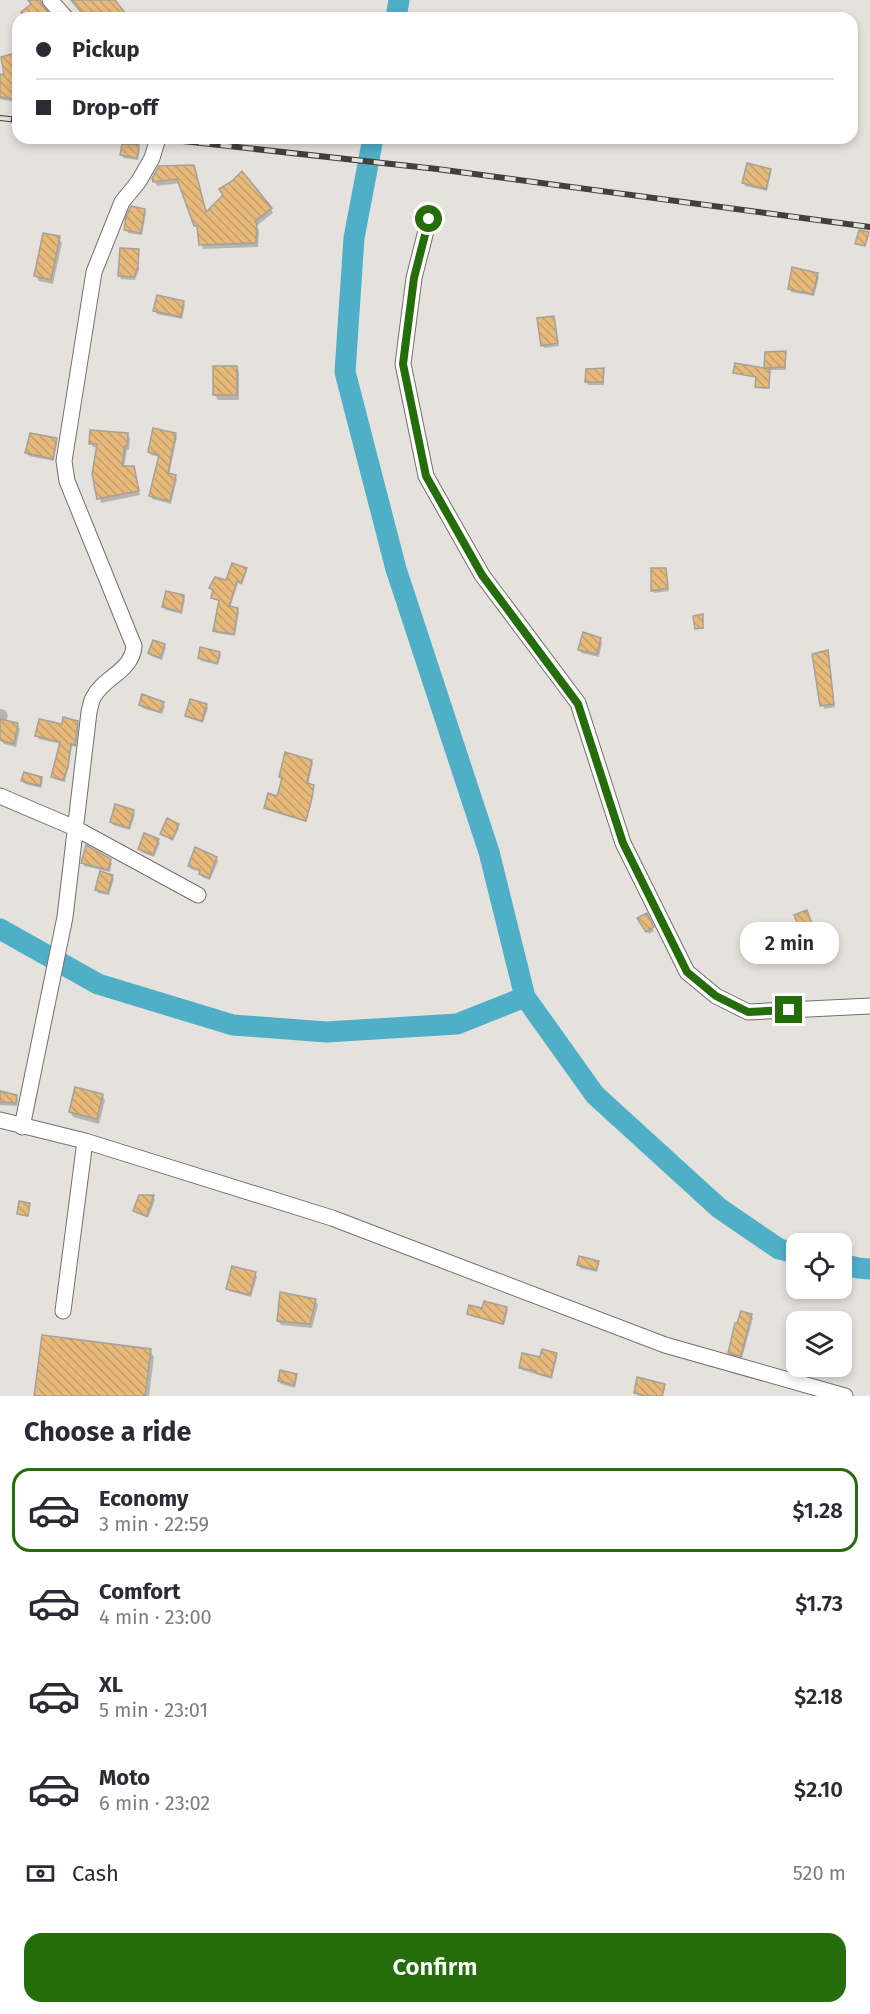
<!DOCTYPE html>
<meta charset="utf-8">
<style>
body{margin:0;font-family:"Fira Sans",sans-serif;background:#f2f2f3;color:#2b2b33;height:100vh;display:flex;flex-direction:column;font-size:22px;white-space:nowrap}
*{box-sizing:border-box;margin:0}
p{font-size:20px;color:#7c7c81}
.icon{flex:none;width:33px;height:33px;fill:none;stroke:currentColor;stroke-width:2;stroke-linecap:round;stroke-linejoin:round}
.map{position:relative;height:1396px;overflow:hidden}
.sheet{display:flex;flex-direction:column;background:#fff;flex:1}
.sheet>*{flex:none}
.hud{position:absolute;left:12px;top:12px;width:846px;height:132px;border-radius:18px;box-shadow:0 3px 9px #0003;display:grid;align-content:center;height:132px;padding:0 24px;background:#fff}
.fabs{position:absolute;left:786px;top:1233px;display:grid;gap:12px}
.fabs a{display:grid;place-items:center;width:66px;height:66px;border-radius:12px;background:#fff;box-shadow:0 3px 9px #0003;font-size:30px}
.end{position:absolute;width:27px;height:27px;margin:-14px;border:8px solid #256d0a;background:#fff;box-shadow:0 0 0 3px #fff}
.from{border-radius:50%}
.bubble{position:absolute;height:42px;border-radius:18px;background:#fff;box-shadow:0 3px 9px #0003;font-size:20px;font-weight:600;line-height:42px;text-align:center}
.hud b{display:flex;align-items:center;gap:21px;height:57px;font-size:22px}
.hud b+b{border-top:2px solid #e1e1e2}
.hud i{width:15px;height:15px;background:#2b2b33}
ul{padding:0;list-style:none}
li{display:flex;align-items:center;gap:18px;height:84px;margin:0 12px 9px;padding:0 12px;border:3px solid transparent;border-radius:18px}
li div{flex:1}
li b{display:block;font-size:22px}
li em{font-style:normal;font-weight:600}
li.selected{border-color:#256d0a}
li>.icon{width:54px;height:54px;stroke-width:1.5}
h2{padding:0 24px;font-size:27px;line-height:72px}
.pay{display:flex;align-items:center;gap:15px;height:66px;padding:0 24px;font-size:22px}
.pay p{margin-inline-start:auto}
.cta{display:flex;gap:12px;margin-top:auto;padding:12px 24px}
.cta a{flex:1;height:69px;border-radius:18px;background:#256d0a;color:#fff;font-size:24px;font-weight:600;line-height:69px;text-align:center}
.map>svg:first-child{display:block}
.shadow{fill:#0003}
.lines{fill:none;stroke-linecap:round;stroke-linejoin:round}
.river{stroke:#4eafc6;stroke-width:21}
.building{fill:url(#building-back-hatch);stroke:#a4a09b;stroke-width:1.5}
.minor-casing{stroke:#73706b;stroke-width:17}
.minor{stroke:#fff;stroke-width:15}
.rail-casing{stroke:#42403e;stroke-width:6}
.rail{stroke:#e5e1dc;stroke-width:4;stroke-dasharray:11;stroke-linecap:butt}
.route{stroke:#256d0a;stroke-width:8}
</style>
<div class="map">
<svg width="870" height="1396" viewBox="0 0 870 1396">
<defs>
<pattern id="building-back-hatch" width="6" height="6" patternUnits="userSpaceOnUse" patternTransform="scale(1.5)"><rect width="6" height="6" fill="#e7b97a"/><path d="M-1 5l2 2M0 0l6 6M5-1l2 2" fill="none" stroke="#c59e69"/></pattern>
</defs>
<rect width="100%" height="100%" fill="#e5e1dc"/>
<path class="shadow" d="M0 76 18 78 15 102 0 99Z
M138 146 140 149 138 160 123 158 122 155Z
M193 167 207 214 225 196 233 183 271 208 273 213 256 226 259 230 258 247 203 249 198 230 180 183 157 186 153 178Z
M770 170 771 173 767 191 745 186 744 183Z
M144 210 146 213 142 235 128 233 126 230Z
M59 238 62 243 53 284 39 281 36 276Z
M138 251 139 254V270L135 280 121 279 120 276Z
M817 275 819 278 814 296 791 292 790 289Z
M184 302 185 305 182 319 157 314 155 311Z
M553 318 559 346 544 348 543 345Z
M785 352 786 355V370H770L769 389 757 388 758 378 735 373 767 370 766 367Z
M237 367 239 372V400H218L215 395Z
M603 370 604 373V385H588L586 382Z
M127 434 130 438 129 450H127L124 467H133L140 495 101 503 94 474 98 448 93 447 91 443Z
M175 434 177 437 169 475 175 476 177 479 171 504 152 499 151 496 160 457 151 455 149 452Z
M56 439 57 442 54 461 29 456 27 453Z
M246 569 247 571 242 585 238 583 230 608 237 609 239 612 235 636 216 633 215 631 220 601 214 600 213 597 215 591 211 588 226 582Z
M665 569 669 591 654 593 653 590Z
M184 596 185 599 182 614 166 610 164 607Z
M600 639 602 642 599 657 581 653 580 650Z
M164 645 166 648 162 660 151 656 149 653Z
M827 652 835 707 824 709 813 655Z
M219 653 221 656 218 665 201 661 199 658Z
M163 703 165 706 162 714 142 708 141 705Z
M206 705 208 708 203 723 188 718 186 716Z
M0 709 5 710 8 715 6 722 17 724 20 729 16 747 4 744 0 740Z
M77 722 79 725 76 747 72 746 65 782 54 779 52 776 61 744 39 739 37 736Z
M311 761 313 763 308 785 313 786 314 788 306 822 267 810 266 807 278 798 283 780 281 777Z
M41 778 43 781 41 788 25 784 23 781Z
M133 811 135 814 130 830 113 825 112 822Z
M178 825 179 828 173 841 164 836 162 834Z
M158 840 160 843 154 857 141 852 139 849Z
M216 858 218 861 210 880 202 877 201 872 191 869 190 866Z
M110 860 112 863 110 872 84 866 83 863Z
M112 876 114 879 109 895 98 893 97 890Z
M808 914 814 931 804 935 796 916Z
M646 915 654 931 649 934 639 918Z
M0 1092 16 1096 18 1099 17 1106 0 1105Z
M102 1095 105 1100 99 1124 73 1117 70 1112Z
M153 1197 155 1200 148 1218 136 1213 135 1210Z
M598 1262 599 1265 597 1272 580 1268 579 1265Z
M255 1274 257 1277 251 1297 229 1291 228 1289Z
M315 1300 318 1305 312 1328 281 1325 278 1321Z
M506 1308 508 1310 504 1325 470 1316 469 1314Z
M751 1315 753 1318 742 1358 731 1355 730 1352Z
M43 1336 150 1351 154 1357 149 1396H36Z
M556 1354 557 1357 552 1379 522 1370 521 1367Z
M296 1375 297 1378 295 1388 281 1384 279 1381Z
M664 1385 665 1388 663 1396H639L635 1393Z"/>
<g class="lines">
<path class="river" d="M396 18 399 0
M373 138 354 238 345 372 396 569 489 852 525 997 595 1095 719 1208 779 1249 796 1253
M0 929 98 984 233 1025 326 1032 457 1024 525 997
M842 1264 858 1268 870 1269"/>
</g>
<path class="building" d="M28 0H40L43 6 53 18H26L21 12 31 4Z
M71 0H115L129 18H86Z
M18 52V80L14 99 0 97V74L4 75 1 57Z
M122 144 139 145 137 158 120 155Z
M747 163 771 169 766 189 742 183Z
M194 165 206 212 223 195 219 189 232 181 242 171 272 208 255 221 257 224 256 243 199 245 197 226H194L177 179 153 182 152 178 159 166Z
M131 206 145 209 141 233 124 230 126 217Z
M859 230 869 232 865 246 855 244Z
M43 233 60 236 51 280 34 276Z
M120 248 139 249 138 267 134 277 118 276Z
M792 267 818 273 813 294 788 289Z
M157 295 184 301 181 317 153 311Z
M554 316 558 343 541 346 537 318Z
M786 351 785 367 764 368 765 352Z
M735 363 770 369 769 388 755 387 756 377 733 373Z
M213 366H237V395H213Z
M604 368 603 382H585L586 369Z
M153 428 176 433 168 473 176 475 170 501 149 496 159 455 148 452Z
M90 430 128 433 127 446H125L122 466H134L139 491 97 499 92 474 97 444H89Z
M30 433 57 438 53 459 25 453Z
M232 563 247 568 241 583 237 581 229 606 238 608 234 634 213 631 219 600 211 598 213 590 209 588 215 577 226 580Z
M651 568H666L668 588 651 591Z
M166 591 184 595 181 612 162 607Z
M703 614V628L695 629 693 616Z
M583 632 601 638 597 654 578 650Z
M153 640 165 644 160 658 148 653Z
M200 647 220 652 217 663 198 658Z
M828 650 834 704 820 706 812 654Z
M142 694 164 702 160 712 139 705Z
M190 699 207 704 202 721 185 716Z
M63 717 78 721 75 745 71 744 68 767 63 780 51 777 60 742 35 736 39 719 62 724Z
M0 719 18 723 14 744 0 740Z
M285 752 312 760 307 783 314 785 312 798 306 821 264 808 268 793 277 796 282 778 279 777Z
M24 772 42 777 40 786 21 781Z
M115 804 134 810 129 828 110 822Z
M167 818 179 824 172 839 160 834Z
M144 833 159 839 153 855 138 849Z
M86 845 111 859 108 870 81 863Z
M195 847 217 857 209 878 199 874 200 870 188 866Z
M100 871 113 875 108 893 95 890Z
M807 910 813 927 801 932 794 915Z
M647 913 654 927 646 932 637 918Z
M75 1087 103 1094 97 1119 69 1112Z
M0 1091 17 1095 16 1103 0 1102Z
M139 1195H154L147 1216 133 1211Z
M19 1201 30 1203 28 1216 17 1214Z
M579 1256 599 1261 596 1270 577 1265Z
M232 1266 256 1272 250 1295 226 1289Z
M280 1292 316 1299 310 1324 277 1321Z
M484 1301 507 1307 503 1324 467 1314 469 1305 482 1308Z
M741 1311 752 1314 741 1356 728 1353 735 1323H737Z
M42 1335 151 1349 145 1396H34Z
M542 1349 557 1353 551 1377 536 1373V1371L519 1368 522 1353 540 1357Z
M280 1370 297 1374 294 1385 278 1381Z
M637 1377 665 1384 662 1396H647L634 1393Z"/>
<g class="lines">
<g class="minor-casing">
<path id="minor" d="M50 0 66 18
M429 219 414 278 403 364 426 476 482 575 578 703 623 843 687 972 716 996 748 1012 870 1006
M0 796 75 828 198 895
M0 1120 85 1141 332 1218 665 1345 845 1396
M22 1127 65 917 89 712C90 708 91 702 93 698 103 677 132 672 134 646L67 481 64 461 94 272 122 202 139 181 152 158 158 138
M63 1311 85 1141"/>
</g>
<use href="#minor" class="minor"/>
<g class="rail-casing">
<path id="rail" d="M0 118 18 120
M155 138 437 169 870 227"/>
</g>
<use href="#rail" class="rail"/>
</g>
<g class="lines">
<path class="route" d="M429 219 414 278 403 364 426 476 482 575 578 704 623 843 687 972 716 996 748 1012 789 1010"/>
</g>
</svg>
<div class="fabs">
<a><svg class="icon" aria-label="locate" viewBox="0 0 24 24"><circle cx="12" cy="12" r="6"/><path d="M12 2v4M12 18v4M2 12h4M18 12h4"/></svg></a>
<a><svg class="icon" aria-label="layers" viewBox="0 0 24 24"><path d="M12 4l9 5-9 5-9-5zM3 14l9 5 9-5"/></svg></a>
</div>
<i class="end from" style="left:429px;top:219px"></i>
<i class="end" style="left:789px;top:1010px"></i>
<div class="bubble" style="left:740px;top:922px;width:99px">2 min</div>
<div class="hud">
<b><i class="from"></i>Pickup</b>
<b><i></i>Drop-off</b>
</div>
</div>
<section class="sheet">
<h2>Choose a ride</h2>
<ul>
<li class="selected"><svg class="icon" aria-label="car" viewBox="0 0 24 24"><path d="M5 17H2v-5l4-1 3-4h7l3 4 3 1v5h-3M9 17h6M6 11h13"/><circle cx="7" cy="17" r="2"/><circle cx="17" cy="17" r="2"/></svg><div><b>Economy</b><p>3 min · 22:59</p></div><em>$1.28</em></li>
<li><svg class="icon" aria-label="car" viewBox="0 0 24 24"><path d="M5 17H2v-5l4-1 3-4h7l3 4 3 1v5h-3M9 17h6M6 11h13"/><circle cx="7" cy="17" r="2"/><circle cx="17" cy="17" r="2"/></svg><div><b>Comfort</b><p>4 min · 23:00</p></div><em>$1.73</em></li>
<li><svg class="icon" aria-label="car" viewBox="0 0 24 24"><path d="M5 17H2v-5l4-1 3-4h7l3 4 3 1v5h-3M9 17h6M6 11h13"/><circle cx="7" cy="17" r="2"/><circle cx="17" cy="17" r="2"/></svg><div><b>XL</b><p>5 min · 23:01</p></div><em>$2.18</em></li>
<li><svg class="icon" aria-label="car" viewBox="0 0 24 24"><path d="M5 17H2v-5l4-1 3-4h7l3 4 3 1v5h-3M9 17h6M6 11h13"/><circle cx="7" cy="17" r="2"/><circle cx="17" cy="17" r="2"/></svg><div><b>Moto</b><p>6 min · 23:02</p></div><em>$2.10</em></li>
</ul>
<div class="pay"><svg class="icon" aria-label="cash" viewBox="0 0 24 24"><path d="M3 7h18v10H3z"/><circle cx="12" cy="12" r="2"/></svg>Cash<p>520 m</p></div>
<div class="cta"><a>Confirm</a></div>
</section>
